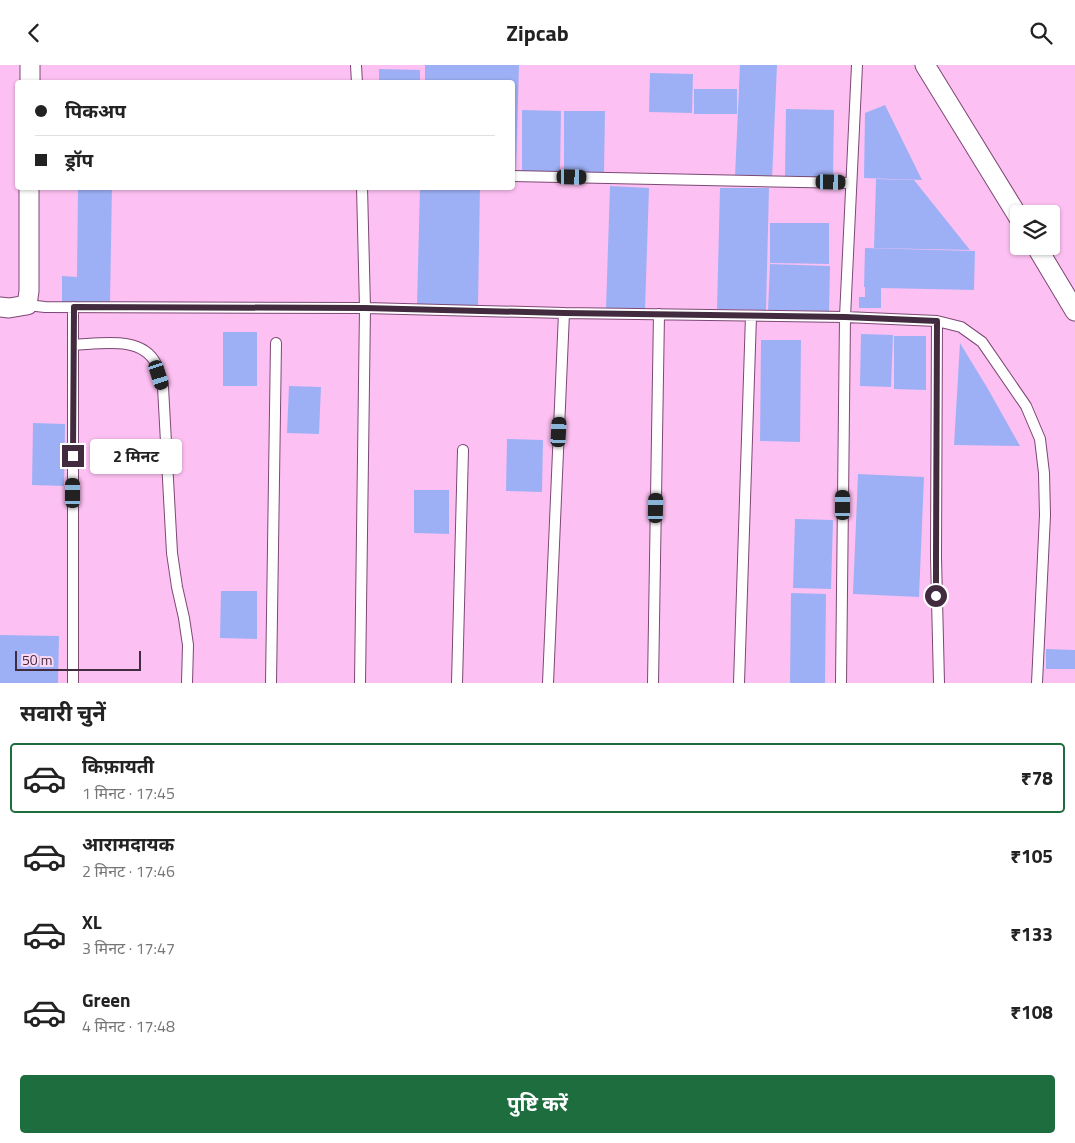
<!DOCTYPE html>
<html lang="hi">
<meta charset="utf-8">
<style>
body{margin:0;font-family:"Titillium Web","Noto Sans Devanagari",sans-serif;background:#f6f6f6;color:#222;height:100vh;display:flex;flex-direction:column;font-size:19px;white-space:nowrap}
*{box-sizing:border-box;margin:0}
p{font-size:16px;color:#767676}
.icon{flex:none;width:28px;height:28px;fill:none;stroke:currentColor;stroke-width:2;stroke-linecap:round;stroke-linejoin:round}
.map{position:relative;height:618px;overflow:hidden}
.details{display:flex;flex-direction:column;background:#fff;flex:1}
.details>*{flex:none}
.hud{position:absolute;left:15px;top:15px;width:500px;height:110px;border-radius:5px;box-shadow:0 1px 4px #0004;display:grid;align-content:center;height:110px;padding:0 20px;background:#fff}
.controls{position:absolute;left:1010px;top:140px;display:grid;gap:10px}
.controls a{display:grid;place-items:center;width:50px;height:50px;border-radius:5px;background:#fff;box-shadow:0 1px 4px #0004;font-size:25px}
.scale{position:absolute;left:15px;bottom:12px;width:126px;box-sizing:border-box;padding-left:5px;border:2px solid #432b3f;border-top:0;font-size:14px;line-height:18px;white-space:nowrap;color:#432b3f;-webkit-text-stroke:4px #fbd7f4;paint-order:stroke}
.end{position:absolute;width:22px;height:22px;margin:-11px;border:6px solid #432b3f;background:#fff;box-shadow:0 0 0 2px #fff}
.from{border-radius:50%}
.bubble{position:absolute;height:35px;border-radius:5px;background:#fff;box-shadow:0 1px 4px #0004;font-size:16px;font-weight:700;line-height:35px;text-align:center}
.car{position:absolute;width:15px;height:30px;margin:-15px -8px;border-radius:6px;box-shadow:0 0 4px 1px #0007;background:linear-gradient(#222 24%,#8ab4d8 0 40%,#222 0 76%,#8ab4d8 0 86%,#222 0)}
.hud b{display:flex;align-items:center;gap:18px;height:48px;font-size:19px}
.hud b+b{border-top:1px solid #e0e0e0}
.hud i{width:12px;height:12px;background:#222}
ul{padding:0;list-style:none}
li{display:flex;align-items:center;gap:15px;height:70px;margin:0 10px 8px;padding:0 10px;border:2px solid transparent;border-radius:5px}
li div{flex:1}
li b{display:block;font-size:19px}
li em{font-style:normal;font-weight:700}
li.active{border-color:#1e6d3e}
li>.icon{width:45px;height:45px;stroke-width:1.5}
h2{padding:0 20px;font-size:22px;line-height:60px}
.cta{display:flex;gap:10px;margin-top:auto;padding:10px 20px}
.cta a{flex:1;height:58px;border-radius:5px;background:#1e6d3e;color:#fff;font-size:20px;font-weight:700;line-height:58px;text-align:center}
header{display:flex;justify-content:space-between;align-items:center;height:65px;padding:0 20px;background:#fff;font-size:22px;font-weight:700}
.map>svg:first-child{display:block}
.building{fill:#9eb0f5}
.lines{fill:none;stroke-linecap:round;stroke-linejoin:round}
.service-casing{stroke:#7c4874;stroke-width:12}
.minor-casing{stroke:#7c4874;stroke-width:21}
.service{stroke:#fff;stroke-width:10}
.minor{stroke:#fff;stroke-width:19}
.route{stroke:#432b3f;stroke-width:6}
</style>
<header><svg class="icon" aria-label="back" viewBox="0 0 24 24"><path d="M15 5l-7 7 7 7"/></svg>Zipcab<svg class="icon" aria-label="search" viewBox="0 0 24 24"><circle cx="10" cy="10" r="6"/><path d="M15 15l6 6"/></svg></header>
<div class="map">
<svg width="1075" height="618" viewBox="0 0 1075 618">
<rect width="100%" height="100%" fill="#fdc0f2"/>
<path class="building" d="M425 0H519L516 107H512V18H425Z
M740 0H777L772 114 735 112Z
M379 4 420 5V18H379Z
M650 8 693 9 692 48 649 47Z
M694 24H737V49H694Z
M885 40 922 115 864 113 865 48Z
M786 44 834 45 833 113 785 112Z
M522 45 561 46 560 107 522 106Z
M564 46H605L604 108H564Z
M876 114 914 115 970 185 874 183Z
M610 121 649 123 645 245 606 244Z
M78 122H112L110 240 62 239V211L77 212Z
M420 122H480L478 242 417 241Z
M720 123H769L766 245 717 244Z
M770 158H829V199L770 198Z
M865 183 975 186 974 225 881 223V243H859V232H865V222H864Z
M770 199 830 201 829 246 768 245Z
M223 267H257V321H223Z
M861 269 893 270 891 322 860 321Z
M894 271H926V325L894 324Z
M761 275H801L800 377 760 376Z
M960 278 988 324 1020 381 954 380Z
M289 321 321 322 319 369 287 368Z
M33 358 65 359 64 421 32 420Z
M507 374 543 375 542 427 506 426Z
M858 409 924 412 919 532 853 529Z
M414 425H449V469L414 468Z
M795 454 833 455 831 524 793 523Z
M221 526H257V574L220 573Z
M791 528 826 529 825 618H790Z
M0 570 59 571 58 618H0Z
M1046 584 1075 585V604H1046Z"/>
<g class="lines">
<g class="service-casing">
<path id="service" d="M356 0 357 18
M512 111 851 118
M27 240 45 242 365 243 564 248 845 252 937 256 936 492 939 618
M937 256 961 262 982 277 1026 341 1040 374 1044 408 1045 450 1037 618
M73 280C100 279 142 270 156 299 159 306 161 315 163 322L172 488 177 522 184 553 188 580 187 618
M73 618V242
M271 618 276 278
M360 618 365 243 362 122
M457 618 463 385
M548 618 564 248
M653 618 659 249
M739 618 751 251
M841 618 845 252 857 0"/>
</g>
<g class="minor-casing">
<path id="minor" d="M925 0 1019 153
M30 18V0
M1036 181 1075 246
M0 242 9 243 27 240 29 226V122"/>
</g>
<use href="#service" class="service"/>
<use href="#minor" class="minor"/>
</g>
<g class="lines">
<path class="route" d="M73 391 74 242 365 243 564 248 845 252 937 256 936 492V531"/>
</g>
</svg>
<div class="controls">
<a><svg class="icon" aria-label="layers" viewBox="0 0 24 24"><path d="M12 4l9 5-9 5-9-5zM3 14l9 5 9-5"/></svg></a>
</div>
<div class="scale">50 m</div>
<i class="end from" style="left:936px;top:531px"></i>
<i class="end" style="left:73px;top:391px"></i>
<div class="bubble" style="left:90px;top:374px;width:92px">2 मिनट</div>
<i class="car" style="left:572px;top:112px;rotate:91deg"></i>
<i class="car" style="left:831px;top:117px;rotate:91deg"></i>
<i class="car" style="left:159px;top:310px;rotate:162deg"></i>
<i class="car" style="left:559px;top:367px;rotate:3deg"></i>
<i class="car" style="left:73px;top:428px;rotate:0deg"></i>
<i class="car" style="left:843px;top:440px;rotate:0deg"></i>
<i class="car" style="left:656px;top:443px;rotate:1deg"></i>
<div class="hud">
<b><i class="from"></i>पिकअप</b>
<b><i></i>ड्रॉप</b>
</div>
</div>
<section class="details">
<h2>सवारी चुनें</h2>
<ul>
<li class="active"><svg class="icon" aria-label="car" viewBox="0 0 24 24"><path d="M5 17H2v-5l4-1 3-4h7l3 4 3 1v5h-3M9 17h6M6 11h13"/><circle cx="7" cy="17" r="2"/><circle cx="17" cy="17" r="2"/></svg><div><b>किफ़ायती</b><p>1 मिनट · 17:45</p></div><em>₹78</em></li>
<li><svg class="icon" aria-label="car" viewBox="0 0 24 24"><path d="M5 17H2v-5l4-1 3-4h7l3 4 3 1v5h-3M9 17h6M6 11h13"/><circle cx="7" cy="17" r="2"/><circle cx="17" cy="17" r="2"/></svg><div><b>आरामदायक</b><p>2 मिनट · 17:46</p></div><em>₹105</em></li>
<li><svg class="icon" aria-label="car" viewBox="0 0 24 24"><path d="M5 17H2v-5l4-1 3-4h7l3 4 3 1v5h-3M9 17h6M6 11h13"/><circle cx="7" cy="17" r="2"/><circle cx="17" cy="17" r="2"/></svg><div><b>XL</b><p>3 मिनट · 17:47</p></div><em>₹133</em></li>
<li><svg class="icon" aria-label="car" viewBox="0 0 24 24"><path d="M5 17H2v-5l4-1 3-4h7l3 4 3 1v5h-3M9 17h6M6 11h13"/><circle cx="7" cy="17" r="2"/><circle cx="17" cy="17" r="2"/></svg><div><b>Green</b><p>4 मिनट · 17:48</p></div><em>₹108</em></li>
</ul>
<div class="cta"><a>पुष्टि करें</a></div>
</section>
